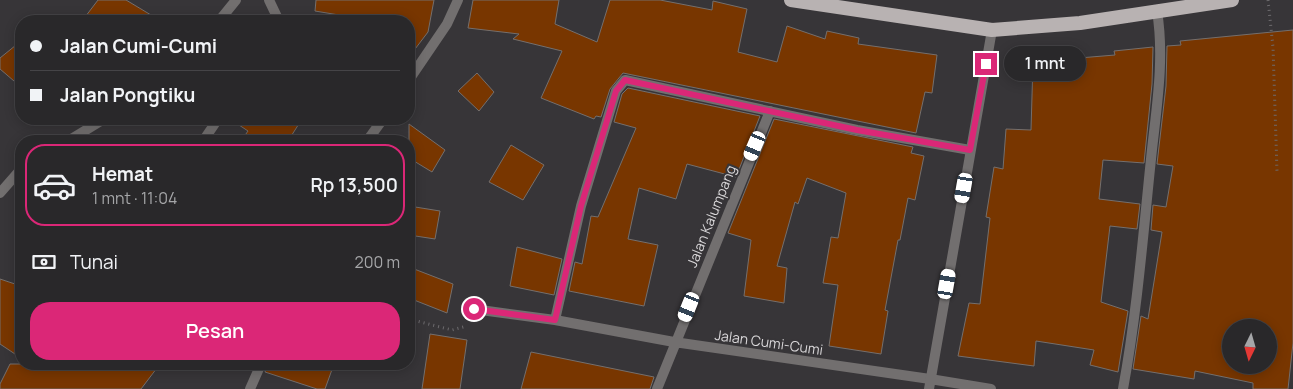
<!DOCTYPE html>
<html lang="id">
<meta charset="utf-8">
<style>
body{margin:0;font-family:Manrope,sans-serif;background:#353436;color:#f1f3f6;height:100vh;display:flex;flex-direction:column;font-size:19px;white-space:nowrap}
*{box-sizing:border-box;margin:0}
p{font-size:16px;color:#a5a6a8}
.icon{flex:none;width:28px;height:28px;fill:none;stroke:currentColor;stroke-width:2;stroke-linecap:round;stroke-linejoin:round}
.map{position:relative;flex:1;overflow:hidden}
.side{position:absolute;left:15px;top:135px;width:400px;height:235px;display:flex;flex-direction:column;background:#29282a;border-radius:20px;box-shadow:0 2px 12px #0003,0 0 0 1px #454447}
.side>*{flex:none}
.banner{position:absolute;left:15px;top:15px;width:400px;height:110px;border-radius:20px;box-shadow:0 2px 12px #0003,0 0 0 1px #454447;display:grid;align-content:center;height:110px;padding:0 15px;background:#29282a}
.needle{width:32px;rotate:185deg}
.controls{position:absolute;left:1222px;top:319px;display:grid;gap:10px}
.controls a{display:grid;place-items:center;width:55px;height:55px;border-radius:50%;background:#29282a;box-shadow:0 2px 12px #0003,0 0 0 1px #454447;font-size:25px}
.end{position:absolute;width:22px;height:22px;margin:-11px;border:6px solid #db2777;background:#fff;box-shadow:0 0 0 2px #fff}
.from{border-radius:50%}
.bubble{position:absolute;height:35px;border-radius:18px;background:#29282a;box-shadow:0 2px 12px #0003,0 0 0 1px #454447;font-size:16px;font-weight:600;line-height:35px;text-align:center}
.car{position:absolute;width:15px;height:30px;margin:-15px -8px;border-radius:6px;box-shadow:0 0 4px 1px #0007;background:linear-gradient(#fff 24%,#345 0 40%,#fff 0 76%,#345 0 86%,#fff 0)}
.banner b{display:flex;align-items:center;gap:18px;height:48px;font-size:19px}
.banner b+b{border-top:1px solid #454447}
.banner i{width:12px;height:12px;background:#f1f3f6}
ul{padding:9px 0 0;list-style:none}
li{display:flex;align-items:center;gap:15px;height:82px;margin:0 10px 8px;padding:0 5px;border:2px solid transparent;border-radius:20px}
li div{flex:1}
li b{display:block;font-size:19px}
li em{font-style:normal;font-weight:600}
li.current{border-color:#db2777}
li>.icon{width:45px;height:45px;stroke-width:1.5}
.pay{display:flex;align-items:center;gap:12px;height:55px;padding:0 15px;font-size:19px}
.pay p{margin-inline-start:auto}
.primary-button{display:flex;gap:10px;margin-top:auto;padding:10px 15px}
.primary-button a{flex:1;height:58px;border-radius:20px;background:#db2777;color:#fff;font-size:20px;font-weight:600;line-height:58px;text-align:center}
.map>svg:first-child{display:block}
.building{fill:#783600;stroke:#746f6d;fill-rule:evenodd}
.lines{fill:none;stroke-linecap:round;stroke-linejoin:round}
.path{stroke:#6d6b6e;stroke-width:3;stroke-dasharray:1 4;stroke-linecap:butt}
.minor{stroke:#726f6f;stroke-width:10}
.tertiary{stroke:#726f6f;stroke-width:10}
.trunk{stroke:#b8b2b2;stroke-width:14}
.route{stroke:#db2777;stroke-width:6}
.labels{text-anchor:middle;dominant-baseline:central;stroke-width:4;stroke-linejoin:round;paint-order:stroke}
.street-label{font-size:14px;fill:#dad8da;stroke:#373538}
</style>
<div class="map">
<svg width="1293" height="389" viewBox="0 0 1293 389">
<rect width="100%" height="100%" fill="#373538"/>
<path class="building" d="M98 0H126L161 21H82Z
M316 0H434L428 32 409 57V21H375L315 11Z
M473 0H559L555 24 597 42 610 0H660L712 10 713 1 747 9 738 52 777 62 787 26 825 39 827 31 859 38 858 44 937 55 932 93 925 92 916 133 623 73 610 89 601 117 596 116 594 119 541 98 562 51 513 39 519 34 468 28Z
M1293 30V343L1288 389H1253V383L1195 371 1194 379 1133 369 1141 316 1148 319 1162 232 1151 230 1153 205 1166 207 1173 166 1157 164 1166 86 1167 46 1181 45 1180 41ZM1231 328H1269V365H1231Z
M21 41V87L0 69V58Z
M1153 47 1152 84 1144 163 1103 160 1099 199 1140 204 1137 229 1110 226 1101 302 1128 311 1118 372 1090 365 1094 350 1036 341 1034 366 958 356 969 303 980 304 990 218 986 217 994 167 1003 169 1006 129 1031 130 1033 62 1079 64V58L1115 55 1114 51Z
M477 73 494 92 479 111 458 91Z
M628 88 760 116 736 177 687 164 676 199 639 188 628 239 658 245 644 306 569 291 575 262 582 264 591 216 598 217 636 128 614 122 622 94Z
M230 119H302L288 141H241L248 131Z
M774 119 913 147 911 153 924 156 915 200 908 198 900 240H898L885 310 888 311 881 354 829 346 838 285 823 283 831 237 838 238 846 193 807 178 798 204 795 202 777 266 787 268 784 303 744 296 751 240 728 233Z
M409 124 445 150 432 172 409 158Z
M511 145 544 165 523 200 489 182Z
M409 206 440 211 435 239 409 235Z
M517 247 562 259 554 295 510 286Z
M409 267 453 284 447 313 409 298Z
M0 279 21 286V358L0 344Z
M430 334 467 340 460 389H422Z
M531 352 654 377 650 389H521Z
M10 364H160L141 389H0V384Z
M268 364H334L325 389H317L265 372Z"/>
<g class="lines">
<path class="path" d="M1268 0 1273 47 1277 171
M409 319 452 330 467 326"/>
<path class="minor" d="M269 0 279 21
M219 21 236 0
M409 80 447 24 458 0
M68 141 104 119
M203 141 218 119
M367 141 383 119
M0 193 21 169
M473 309 555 320 674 342 930 379
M555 320 581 206 616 91 625 80 857 130 970 150
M250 389 261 364
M657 389 770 111
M1123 389C1137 313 1143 236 1151 159 1156 110 1165 60 1157 11"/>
<path class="tertiary" d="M930 379 991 389
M929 389 992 30"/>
<path class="trunk" d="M791 0 992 30 1080 23 1232 0"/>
</g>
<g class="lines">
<path class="route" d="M474 309 555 320 581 206 616 91 625 80 857 130 970 150 986 64"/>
</g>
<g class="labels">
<g class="street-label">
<text transform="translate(711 216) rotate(-68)">Jalan Kalumpang</text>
<text transform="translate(769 342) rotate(8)">Jalan Cumi-Cumi</text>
</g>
</g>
</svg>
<div class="controls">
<a><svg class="needle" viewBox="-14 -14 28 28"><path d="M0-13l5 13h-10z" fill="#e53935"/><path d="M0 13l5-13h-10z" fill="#a5a6a8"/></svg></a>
</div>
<i class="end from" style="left:474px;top:309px"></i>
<i class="end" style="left:986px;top:64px"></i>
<div class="bubble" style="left:1004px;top:46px;width:82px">1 mnt</div>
<i class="car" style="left:755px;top:146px;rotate:203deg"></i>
<i class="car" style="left:964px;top:188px;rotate:190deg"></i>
<i class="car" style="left:947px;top:284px;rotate:10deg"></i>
<i class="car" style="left:689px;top:307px;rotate:202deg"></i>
<div class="banner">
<b><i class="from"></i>Jalan Cumi-Cumi</b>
<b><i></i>Jalan Pongtiku</b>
</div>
<section class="side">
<ul>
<li class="current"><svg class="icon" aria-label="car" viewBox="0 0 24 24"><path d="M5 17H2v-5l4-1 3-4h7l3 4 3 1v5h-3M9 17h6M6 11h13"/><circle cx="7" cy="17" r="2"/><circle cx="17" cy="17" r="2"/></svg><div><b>Hemat</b><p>1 mnt · 11:04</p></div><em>Rp 13,500</em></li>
</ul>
<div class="pay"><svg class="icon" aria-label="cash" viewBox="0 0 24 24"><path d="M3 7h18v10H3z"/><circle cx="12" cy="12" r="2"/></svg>Tunai<p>200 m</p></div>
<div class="primary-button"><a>Pesan</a></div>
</section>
</div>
